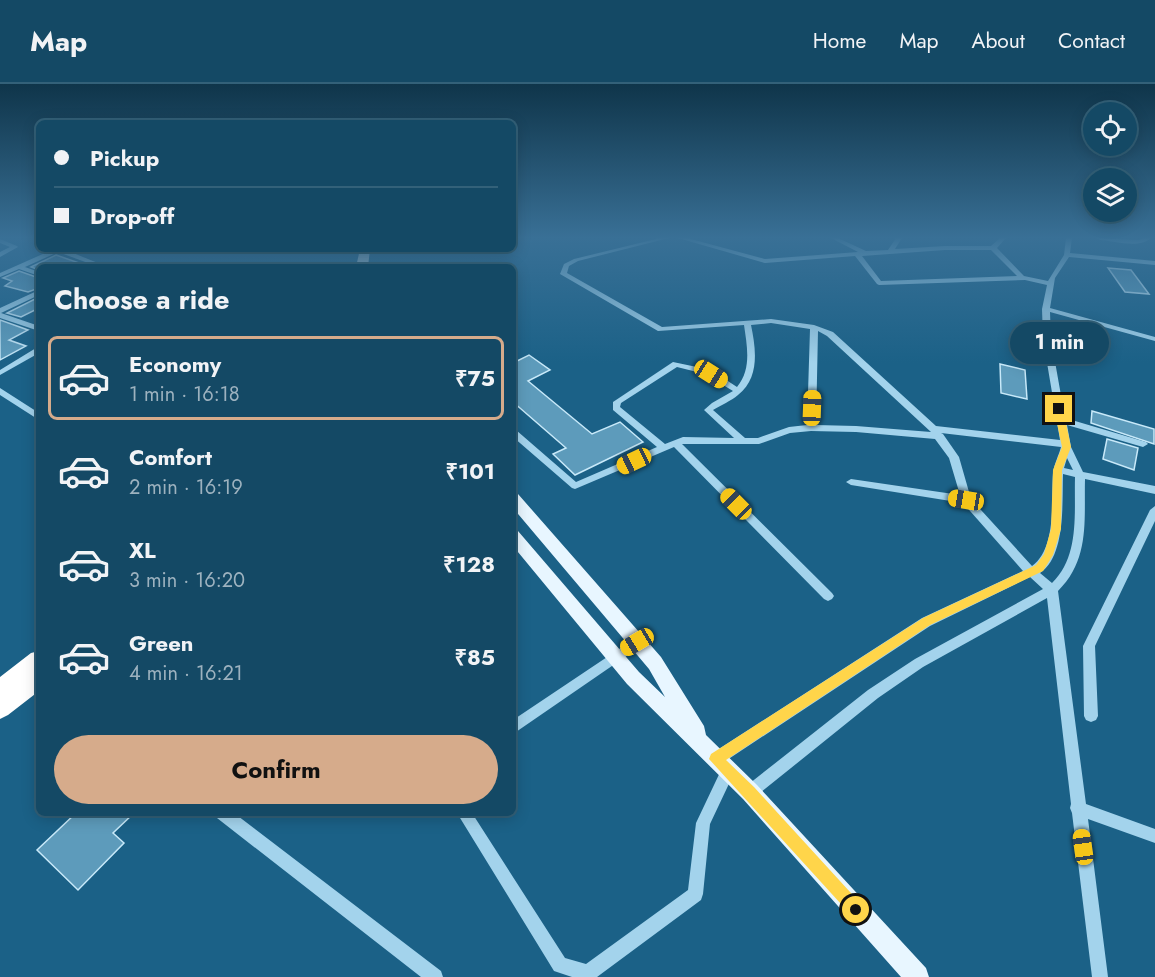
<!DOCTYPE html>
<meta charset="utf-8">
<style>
body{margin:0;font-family:Jost,sans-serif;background:#21536e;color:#f1f3f6;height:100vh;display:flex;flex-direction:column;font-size:22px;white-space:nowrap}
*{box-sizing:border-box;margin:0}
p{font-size:20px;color:#9db2bf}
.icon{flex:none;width:33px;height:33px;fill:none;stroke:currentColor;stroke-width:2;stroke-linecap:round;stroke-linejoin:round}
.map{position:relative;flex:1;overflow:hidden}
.drawer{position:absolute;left:36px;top:180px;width:480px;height:552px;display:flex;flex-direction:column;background:#144965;border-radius:9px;box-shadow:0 3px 15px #0003,0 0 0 2px #336179}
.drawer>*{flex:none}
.top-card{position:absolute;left:36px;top:36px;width:480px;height:132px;border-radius:9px;box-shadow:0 3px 15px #0003,0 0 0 2px #336179;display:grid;align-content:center;height:132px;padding:0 18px;background:#144965}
.tools{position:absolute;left:1083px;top:18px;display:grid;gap:12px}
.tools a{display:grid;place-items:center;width:54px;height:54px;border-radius:50%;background:#144965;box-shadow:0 3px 15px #0003,0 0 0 2px #336179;font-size:30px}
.end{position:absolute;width:27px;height:27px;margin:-14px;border:8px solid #ffd54a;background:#111;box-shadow:0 0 0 3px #111}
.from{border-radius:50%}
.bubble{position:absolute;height:42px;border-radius:21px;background:#144965;box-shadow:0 3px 15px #0003,0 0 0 2px #336179;font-size:20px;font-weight:700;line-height:42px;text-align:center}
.car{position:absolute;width:18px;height:36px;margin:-18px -9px;border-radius:8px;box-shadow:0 0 4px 2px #0007;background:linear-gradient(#f5c518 24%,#345 0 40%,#f5c518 0 76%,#345 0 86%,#f5c518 0)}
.top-card b{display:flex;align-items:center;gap:21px;height:57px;font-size:22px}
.top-card b+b{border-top:2px solid #336179}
.top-card i{width:15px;height:15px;background:#f1f3f6}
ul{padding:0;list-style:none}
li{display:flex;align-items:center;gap:18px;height:84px;margin:0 12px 9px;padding:0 6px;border:3px solid transparent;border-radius:9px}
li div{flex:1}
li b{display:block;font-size:22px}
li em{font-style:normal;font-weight:700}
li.on{border-color:#d6ab8b}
li>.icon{width:54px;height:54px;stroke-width:1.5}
h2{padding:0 18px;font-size:27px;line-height:72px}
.button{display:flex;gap:12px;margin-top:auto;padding:12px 18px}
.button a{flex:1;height:69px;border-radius:36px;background:#d6ab8b;color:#111;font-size:24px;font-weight:700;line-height:69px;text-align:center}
header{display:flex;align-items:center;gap:36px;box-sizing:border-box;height:84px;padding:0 30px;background:#144965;border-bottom:2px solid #336179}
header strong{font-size:28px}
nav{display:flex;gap:33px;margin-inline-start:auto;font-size:21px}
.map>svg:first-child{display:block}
.building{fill:#5d9bbb;stroke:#c8e9f9;stroke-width:1.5}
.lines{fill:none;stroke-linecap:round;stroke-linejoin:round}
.minor{fill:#a3d3ec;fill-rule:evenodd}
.major{fill:#e8f6ff;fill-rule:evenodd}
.highway{fill:#fff;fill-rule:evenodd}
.route{fill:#ffd54a}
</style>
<header>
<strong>Map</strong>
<nav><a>Home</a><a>Map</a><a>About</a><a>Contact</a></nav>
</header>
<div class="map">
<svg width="1155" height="893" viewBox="0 0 1155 893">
<rect width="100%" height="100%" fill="#1b6187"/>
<path class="building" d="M56 171 85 181V183H39V186L31 183Z
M1108 184 1131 186 1149 210 1125 208Z
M19 187 39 194V204L28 208 5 202 12 197 3 194Z
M39 213V224L21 233 7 229Z
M0 236 28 246 9 256 26 262 0 276Z
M529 271 550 286 528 297 592 350 620 338 643 358 575 391 553 370 566 364 513 318V279Z
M1000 280 1025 286 1027 315 1001 309Z
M1092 327 1154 345V360L1091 339Z
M1107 355 1138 364 1134 386 1103 375Z
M76 729H134L113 749 124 759 78 806 37 766Z"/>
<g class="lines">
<path class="minor" d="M660 154H669L578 177 569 182 567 189 662 243 771 235 814 241 833 248 936 342 1060 356 1043 255 1042 225 1047 201 1025 196 879 201 877 200 855 172 765 179 678 154H687L765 175 858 168 831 154H838L866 167 888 166 896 154H902L895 165 945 162H991L1000 154H1006L997 164 1024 192 1048 197 1064 171 1066 154H1072L1070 169 1155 177V181L1069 173 1055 194 1050 224 1155 253V257L1050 228 1051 255 1065 334 1146 358 1148 360 1143 363 1067 341 1071 363 1083 388 1155 402V410L1085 395C1084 437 1090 475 1058 507L1086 720 1155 745V759L1088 735 1108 893H1092L1072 729 1070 724 1071 720 1047 514 923 583 878 614 755 713 750 715 745 713 743 708 745 703 868 606 915 575 1043 505 1030 493 930 542 721 680 716 682 711 680 709 675 711 670 922 534 1023 487 963 419 851 401 846 398 851 395 960 411 949 374 935 355 856 348 811 347 790 349 759 360H682L832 509 834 512 832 515 828 517 824 515 674 363 575 405 572 404 513 353V345L516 346 576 398 657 363 613 326V318L673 278 711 286 737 303C752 285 747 262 744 241L658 247 560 190 564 180 574 175ZM945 166H991L1017 192 881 197 862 172ZM771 239 810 245 807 341 789 343 758 354H745L713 326C721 321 731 317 738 311 760 294 756 265 751 241ZM818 247 827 252 931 348 856 342 816 341ZM677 283 705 290 733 307 712 319 704 326 734 354 683 353 665 360 620 323 621 319ZM941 349 1061 363C1059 371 1054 380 1053 389 1051 416 1057 464 1032 482L971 415 959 373 943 350ZM1067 374 1073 386 1064 384ZM1063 390 1075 393C1074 429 1080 472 1052 499L1040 489C1066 472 1062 418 1063 390Z
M1097 154 1138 156 1145 154H1151C1139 165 1115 157 1100 156Z
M0 155 17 162 18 163 0 173V168L10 163 0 159Z
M54 165H63L108 183H99L58 168 25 183 39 188V192L19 185 0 193V189Z
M39 206V211L1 229 39 242V247L0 234V224Z
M36 264H39V269L0 291V286Z
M0 304 39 329V336L0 311Z
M1155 422V437L1095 562 1098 632 1096 636 1091 638 1086 636 1084 632 1083 562 1150 426Z
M637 553 641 554 643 558 641 562 513 650V636Z
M728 680 733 682 735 687 710 740 703 810 701 816 597 893H572L554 887 457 729H472L565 874 586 880 688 806 696 739 723 682Z
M215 729H234L441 887 443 893H421L217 734Z"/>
<path class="major" d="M513 409 518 410 661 573 704 642 706 651 757 701 926 884 929 893H901L743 715 627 600 513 462V445L518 447 639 588 665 613 649 585 513 424Z"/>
<path class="highway" d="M360 165H370L368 183H356Z
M39 567V607L8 631 0 635V593L31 569Z"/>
</g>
<linearGradient id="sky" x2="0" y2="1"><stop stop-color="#0f354a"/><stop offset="0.55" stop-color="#397096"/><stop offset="1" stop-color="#397096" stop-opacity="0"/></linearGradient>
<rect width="1155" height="279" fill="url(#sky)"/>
<path class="route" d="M1059 322 1063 325 1071 363 1062 386 1061 445 1053 471 1043 487 930 541 726 676 754 703 861 820 864 826 861 831 856 833 851 831 709 675 711 670 923 534 1036 481 1044 470 1051 445 1053 386 1062 363 1054 325Z"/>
</svg>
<div class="tools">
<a><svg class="icon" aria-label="locate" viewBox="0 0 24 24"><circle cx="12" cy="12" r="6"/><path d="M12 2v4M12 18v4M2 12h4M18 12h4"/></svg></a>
<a><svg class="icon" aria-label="layers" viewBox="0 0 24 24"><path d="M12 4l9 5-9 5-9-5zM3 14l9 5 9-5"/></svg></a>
</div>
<i class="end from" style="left:856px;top:826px"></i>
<i class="end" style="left:1059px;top:325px"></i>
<div class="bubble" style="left:1010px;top:238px;width:99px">1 min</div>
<i class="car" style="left:711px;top:290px;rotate:122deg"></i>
<i class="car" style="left:812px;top:324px;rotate:2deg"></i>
<i class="car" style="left:634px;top:377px;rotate:245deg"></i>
<i class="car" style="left:966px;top:416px;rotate:279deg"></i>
<i class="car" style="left:736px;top:420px;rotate:315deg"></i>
<i class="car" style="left:637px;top:558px;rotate:239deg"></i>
<i class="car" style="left:1083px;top:763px;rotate:352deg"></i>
<div class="top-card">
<b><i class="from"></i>Pickup</b>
<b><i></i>Drop-off</b>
</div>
<section class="drawer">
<h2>Choose a ride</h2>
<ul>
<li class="on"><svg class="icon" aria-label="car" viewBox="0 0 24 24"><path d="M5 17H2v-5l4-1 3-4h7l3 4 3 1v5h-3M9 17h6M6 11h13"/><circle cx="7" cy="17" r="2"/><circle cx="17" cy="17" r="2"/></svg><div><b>Economy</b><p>1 min · 16:18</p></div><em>₹75</em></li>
<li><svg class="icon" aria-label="car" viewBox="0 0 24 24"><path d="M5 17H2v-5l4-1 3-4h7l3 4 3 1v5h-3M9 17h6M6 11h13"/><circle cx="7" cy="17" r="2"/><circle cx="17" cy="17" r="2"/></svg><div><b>Comfort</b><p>2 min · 16:19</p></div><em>₹101</em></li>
<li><svg class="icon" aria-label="car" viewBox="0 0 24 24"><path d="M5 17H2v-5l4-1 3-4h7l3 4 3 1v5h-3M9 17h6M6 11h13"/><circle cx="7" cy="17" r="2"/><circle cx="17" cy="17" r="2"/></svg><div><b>XL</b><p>3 min · 16:20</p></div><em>₹128</em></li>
<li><svg class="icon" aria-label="car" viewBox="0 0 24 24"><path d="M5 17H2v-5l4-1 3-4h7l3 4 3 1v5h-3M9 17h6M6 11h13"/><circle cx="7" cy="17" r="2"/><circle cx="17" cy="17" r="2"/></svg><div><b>Green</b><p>4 min · 16:21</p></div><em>₹85</em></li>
</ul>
<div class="button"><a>Confirm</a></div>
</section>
</div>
